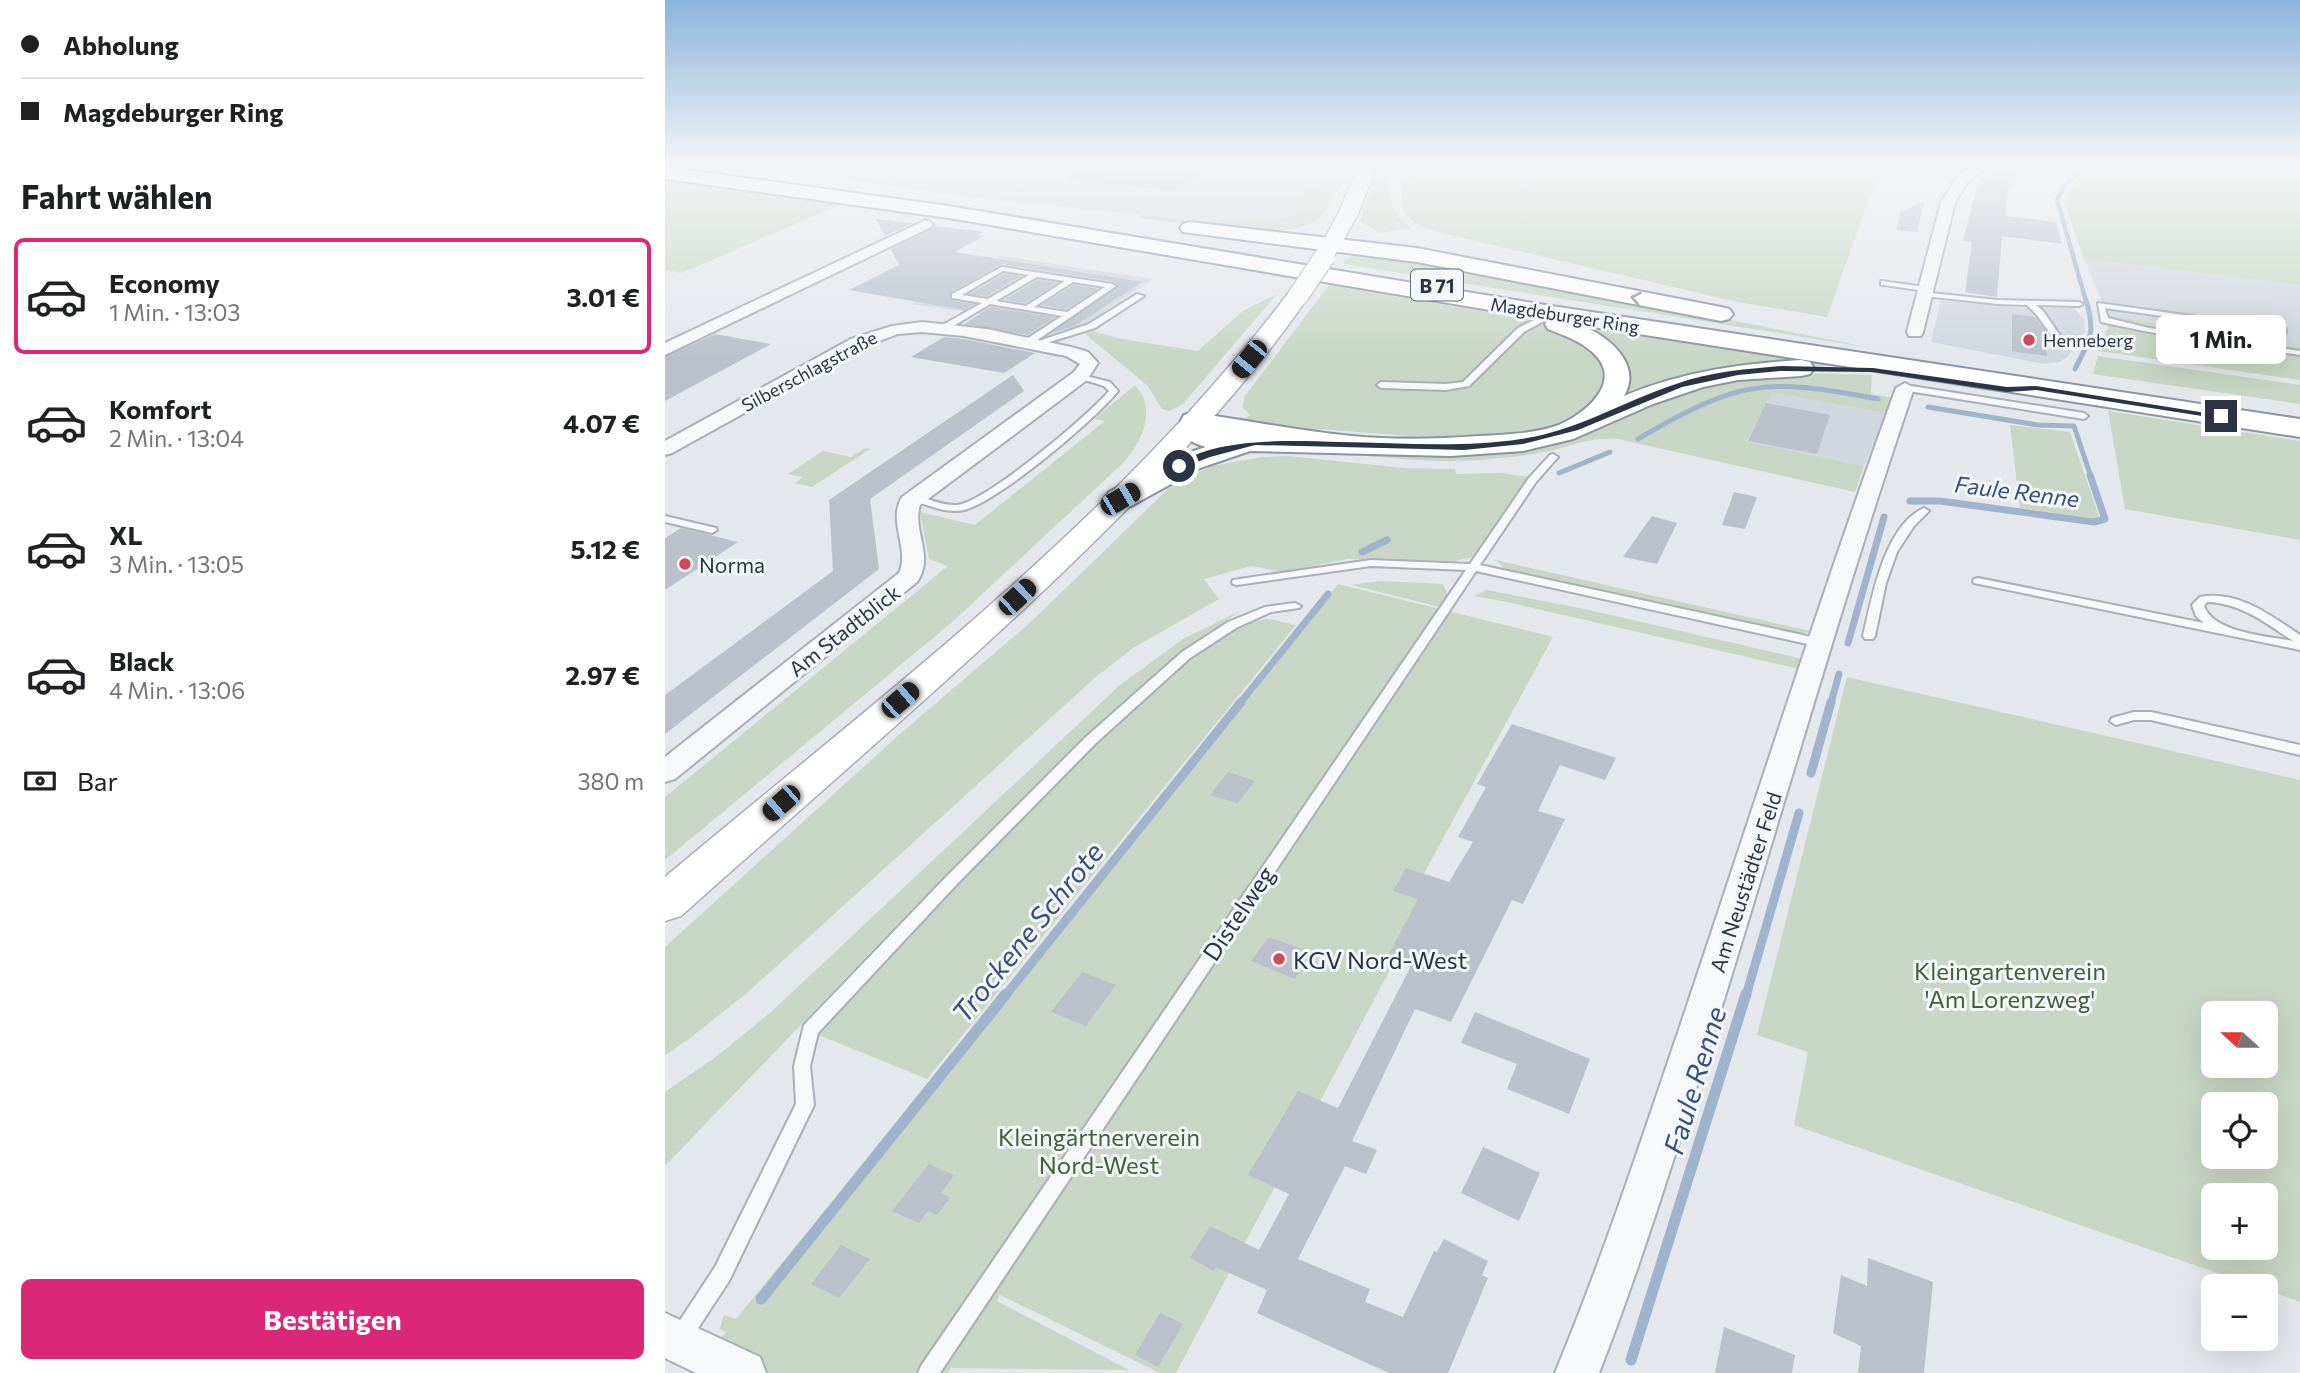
<!DOCTYPE html>
<html lang="de">
<meta charset="utf-8">
<style>
body{margin:0;font-family:Commissioner,sans-serif;background:#f2f2f2;color:#202124;height:100vh;display:flex;flex-direction:column;font-size:26px;white-space:nowrap}
*{box-sizing:border-box;margin:0}
p{font-size:23px;color:#757577}
.icon{flex:none;width:38px;height:38px;fill:none;stroke:currentColor;stroke-width:2;stroke-linecap:round;stroke-linejoin:round}
.map{position:relative;flex:1;overflow:hidden}
.sheet{display:flex;flex-direction:column;background:#fff;width:665px}
.sheet>*{flex:none}
.guide{display:grid;align-content:center;height:154px;padding:0 21px;background:#fff}
.needle{width:46px;rotate:291deg}
.fabs{position:absolute;left:1536px;top:1001px;display:grid;gap:14px}
.fabs a{display:grid;place-items:center;width:77px;height:77px;border-radius:10px;background:#fff;box-shadow:0 7px 28px #0002;font-size:35px}
.end{position:absolute;width:32px;height:32px;margin:-16px;border:9px solid #2b3445;background:#fff;box-shadow:0 0 0 4px #fff}
.from{border-radius:50%}
.bubble{position:absolute;height:49px;border-radius:10px;background:#fff;box-shadow:0 7px 28px #0002;font-size:23px;font-weight:700;line-height:49px;text-align:center}
.car{position:absolute;width:21px;height:42px;margin:-21px -10px;border-radius:9px;box-shadow:0 0 5px 2px #0007;background:linear-gradient(#222 24%,#8ab4d8 0 40%,#222 0 76%,#8ab4d8 0 86%,#222 0)}
.guide b{display:flex;align-items:center;gap:24px;height:66px;font-size:26px}
.guide b+b{border-top:2px solid #e0e0e0}
.guide i{width:18px;height:18px;background:#202124}
ul{padding:0;list-style:none}
li{display:flex;align-items:center;gap:21px;height:116px;margin:0 14px 10px;padding:0 7px;border:4px solid transparent;border-radius:10px}
li div{flex:1}
li b{display:block;font-size:26px}
li em{font-style:normal;font-weight:700}
li.active{border-color:#db2777}
li>.icon{width:63px;height:63px;stroke-width:1.5}
h2{padding:0 21px;font-size:32px;line-height:84px}
.pay{display:flex;align-items:center;gap:18px;height:77px;padding:0 21px;font-size:26px}
.pay p{margin-inline-start:auto}
.primary-button{display:flex;gap:14px;margin-top:auto;padding:14px 21px}
.primary-button a{flex:1;height:80px;border-radius:10px;background:#db2777;color:#fff;font-size:28px;font-weight:700;line-height:80px;text-align:center}
main{display:flex;flex:1;min-height:0}
.map>svg:first-child{display:block}
.built{fill:#d2d6de}
.green{fill:#c9d6c5;fill-rule:evenodd}
.lines{fill:none;stroke-linecap:round;stroke-linejoin:round}
.stream-far4{stroke:#9fb4cc;stroke-width:4.5}
.stream-far3{stroke:#9fb4cc;stroke-width:5}
.stream-far2{stroke:#9fb4cc;stroke-width:7}
.stream-far1{stroke:#9fb4cc;stroke-width:9}
.stream{stroke:#9fb4cc;stroke-width:11}
.building{fill:#bbc0ca}
.lane-casing{stroke:#a9aeb7;stroke-width:4}
.street-casing{stroke:#a9aeb7;stroke-width:4}
.secondary-casing{stroke:#a9aeb7;stroke-width:3}
.highway-casing{stroke:#8b94a3;stroke-width:4}
.lane{fill:#f7f8fa;fill-rule:evenodd}
.street{fill:#f7f8fa;fill-rule:evenodd}
.secondary{fill:#fff;fill-rule:evenodd}
.highway{fill:#fff;fill-rule:evenodd}
.secondary-bridge-casing{stroke:#a9aeb7;stroke-width:22;stroke-linecap:butt}
.secondary-bridge{stroke:#fff;stroke-width:20}
.oneway{stroke:#959aa2}
.route{fill:#2b3445}
.poi-dot{fill:#d1495b;stroke:#f4f6f9;stroke-width:2.5}
.labels{text-anchor:middle;dominant-baseline:central;stroke-width:6;stroke-linejoin:round;paint-order:stroke}
.far-street-label{font-size:18px;fill:#2b3445;stroke:#f4f6f9}
.far-poi-label{font-size:18px;fill:#2b3445;stroke:#f4f6f9;text-anchor:start}
.shield{fill:#f4f6f9;stroke:#676e7b;stroke-width:2}
.shield-label{font-size:19px;font-weight:bold;fill:#2b3445}
.poi-label{font-size:21px;fill:#2b3445;stroke:#f4f6f9;text-anchor:start}
.street-label{font-size:21px;fill:#2b3445;stroke:#f4f6f9}
.water-label{font-size:23px;font-style:italic;fill:#34527a;stroke:#f4f6f9}
.near-street-label{font-size:24px;fill:#2b3445;stroke:#f4f6f9}
.near-poi-label{font-size:24px;fill:#2b3445;stroke:#f4f6f9;text-anchor:start}
.near-park-label{font-size:24px;fill:#3f6138;stroke:#f4f6f9}
.near-water-label{font-size:28px;font-style:italic;fill:#34527a;stroke:#f4f6f9}
</style>
<main>
<section class="sheet">
<div class="guide">
<b><i class="from"></i>Abholung</b>
<b><i></i>Magdeburger Ring</b>
</div>
<h2>Fahrt wählen</h2>
<ul>
<li class="active"><svg class="icon" aria-label="car" viewBox="0 0 24 24"><path d="M5 17H2v-5l4-1 3-4h7l3 4 3 1v5h-3M9 17h6M6 11h13"/><circle cx="7" cy="17" r="2"/><circle cx="17" cy="17" r="2"/></svg><div><b>Economy</b><p>1 Min. · 13:03</p></div><em>3.01 €</em></li>
<li><svg class="icon" aria-label="car" viewBox="0 0 24 24"><path d="M5 17H2v-5l4-1 3-4h7l3 4 3 1v5h-3M9 17h6M6 11h13"/><circle cx="7" cy="17" r="2"/><circle cx="17" cy="17" r="2"/></svg><div><b>Komfort</b><p>2 Min. · 13:04</p></div><em>4.07 €</em></li>
<li><svg class="icon" aria-label="car" viewBox="0 0 24 24"><path d="M5 17H2v-5l4-1 3-4h7l3 4 3 1v5h-3M9 17h6M6 11h13"/><circle cx="7" cy="17" r="2"/><circle cx="17" cy="17" r="2"/></svg><div><b>XL</b><p>3 Min. · 13:05</p></div><em>5.12 €</em></li>
<li><svg class="icon" aria-label="car" viewBox="0 0 24 24"><path d="M5 17H2v-5l4-1 3-4h7l3 4 3 1v5h-3M9 17h6M6 11h13"/><circle cx="7" cy="17" r="2"/><circle cx="17" cy="17" r="2"/></svg><div><b>Black</b><p>4 Min. · 13:06</p></div><em>2.97 €</em></li>
</ul>
<div class="pay"><svg class="icon" aria-label="cash" viewBox="0 0 24 24"><path d="M3 7h18v10H3z"/><circle cx="12" cy="12" r="2"/></svg>Bar<p>380 m</p></div>
<div class="primary-button"><a>Bestätigen</a></div>
</section>
<div class="map">
<svg width="1635" height="1373" viewBox="0 0 1635 1373">
<rect width="100%" height="100%" fill="#e4e7ec"/>
<path class="built" d="M263 165H669L625 216 606 220 559 223 300 197 219 185Z
M336 256 488 279 413 329 247 304Z
M1419 259 1635 285V347L1443 315Z
M1276 301 1359 308H1409L1419 320 1420 332 1402 357 1394 362 1379 364 1266 342Z
M1106 391 1221 413 1199 466 1081 443Z"/>
<path class="green" d="M113 165H263L219 185 100 170Z
M669 165H688C682 175 660 213 654 219 623 244 513 222 473 218L478 215 559 223 606 220 624 216Z
M716 165H724C726 196 719 209 746 228L715 233 695 221Z
M744 165H1216L1162 317 1073 302 772 232C739 220 737 216 736 182L746 181Z
M1440 165H1635V285L1419 259 1399 202 1409 182Z
M0 177 179 203 17 273 0 270Z
M698 251 791 266 1202 347 678 264 681 259Z
M664 285 861 319 884 325 934 352 944 383 925 408 896 425 865 434 784 439 576 423 585 415 577 407 580 396Z
M612 294 518 404 505 411 497 409 482 385 420 334 428 331 457 339 533 351 579 310Z
M1443 315 1635 347V380L1433 351 1443 328Z
M884 317 1193 366 1122 365 949 406 962 376Z
M1433 356 1635 385V404L1428 374Z
M1128 373 1207 375 1206 394 1229 398 1221 413 1107 392 1081 442 1199 466 1190 492 953 439C924 437 907 446 880 452 852 457 823 460 795 461 718 463 641 442 565 455L599 447 806 452 1011 393 1058 383Z
M470 385C493 410 477 442 457 464L285 624 0 860V797L283 566 264 559 255 512 310 525 440 421 429 419Z
M1443 411 1635 441V540L1460 509Z
M1345 425 1405 432 1435 519 1355 508Z
M200 448 205 449 147 487 130 483 138 477 123 474 158 451 186 457Z
M622 456 740 468 790 469 791 474 837 473 863 477 807 557 790 561 683 559 617 572 586 566 539 579 554 599 468 648 432 676 82 993 24 1039 0 1055V947L236 733 367 621 506 486 547 466 597 457Z
M830 560 1150 632 1133 633 840 569Z
M715 581 778 584 783 596 775 607 686 585Z
M673 584 888 637 757 877 787 887 746 967 729 962 511 1373H495L335 1295 332 1301 464 1370 286 1368 283 1373H27L61 1332 55 1329 59 1315 71 1319Z
M822 590 920 609 1138 659 1135 669 842 602 809 596Z
M575 611 516 651 418 738 278 877 0 1166V1092L52 1056 106 1012 455 685 518 639Z
M604 619 631 625 262 1079 151 1034 293 883 432 743 526 658 583 621Z
M1182 677 1635 780V1302L1601 1290V1286H1589L1129 1125 1143 1052 1092 1035ZM1601 1013V1066H1549V1013ZM1601 1104V1157H1549V1104ZM1549 1195H1601V1248H1549Z"/>
<g class="lines">
<path class="stream-far4" d="M1421 301 1392 200 1401 183 1428 165"/>
<path class="stream-far3" d="M1410 369C1425 339 1431 333 1421 300
M1263 407 1373 425 1409 426 1426 477
M973 439C1074 380 1099 377 1213 399
M894 473 945 452"/>
<path class="stream-far2" d="M1245 501H1275L1429 522 1440 519 1425 475
M697 552 722 540
M1183 643 1219 517
M575 703 663 594
M1166 703 1174 674"/>
<path class="stream-far1" d="M1146 773 1166 702
M340 996 576 702
M1081 996 1134 813"/>
<path class="stream" d="M96 1299 341 994
M966 1360 1081 994"/>
</g>
<path class="building" d="M403 165H551L515 189 506 190 402 180Z
M1347 165H1360L1342 190 1341 216 1391 222 1397 244 1337 236 1332 297 1300 292 1307 242 1298 241 1314 179Z
M1259 202 1252 232 1231 230 1236 212Z
M211 219 248 223 220 236Z
M270 226 319 232 312 235 319 236 290 252 477 282 410 326 385 334 453 285 447 281 337 264 286 292 287 301 309 304 299 310 184 290 234 265 226 249Z
M339 274 356 276 322 296 305 294Z
M373 280 393 283 360 303 339 300Z
M409 285 433 289 401 309 376 305Z
M326 307 390 317 363 335 299 324Z
M1347 314 1370 317 1381 332 1382 356 1347 351Z
M50 334 106 344 0 401V357Z
M279 337 299 339 370 353 339 373 246 357Z
M348 375 359 391 205 499 214 569 0 734V695L168 571 164 500Z
M1101 403 1165 415 1152 454 1083 441Z
M1069 492 1092 497 1080 529 1057 525Z
M987 516 1012 523 992 564 958 557Z
M16 528 73 542 0 590V538Z
M847 724 951 758 940 780 895 765 873 811 900 819 858 904 847 900 786 1022 750 1009 687 1141 712 1150 701 1174 680 1166 633 1259 705 1289 700 1302 738 1317 769 1251 772 1252 779 1239 823 1261 817 1275 823 1278 783 1373H724L592 1313 602 1290 551 1267 549 1271 525 1258 545 1226 594 1250 624 1194 583 1175 633 1091 673 1108 748 962 724 954 753 899 728 891 741 868 784 882 808 842 793 837 821 787 812 784Z
M563 772 590 781 573 803 545 795Z
M604 937 647 953 630 979 586 961Z
M417 972 451 985 421 1026 386 1012Z
M810 1012 925 1059 904 1114 842 1089 852 1064 796 1043Z
M818 1147 875 1173 854 1221 796 1193Z
M264 1164 289 1175 276 1193 285 1198 272 1215 263 1211 254 1223 227 1211Z
M176 1245 205 1259 174 1298 146 1284Z
M1203 1258 1268 1282 1259 1373H1193L1196 1346 1168 1333 1176 1275 1202 1286Z
M495 1313 518 1324 493 1367 470 1355Z
M1059 1327 1130 1355 1127 1373H1050Z"/>
<g class="lines">
<g class="lane-casing">
<path id="lane" d="M337 267 447 284 451 286 368 343 424 324 472 294 479 296 430 328 368 347H365V344H360V340L397 316 325 304 280 331H274V327L317 303 287 298V294ZM338 271 364 275 323 299 297 295ZM372 277 400 281 361 306 331 301ZM408 282 440 287 402 312 369 307Z
M1216 281 1260 287 1264 289 1260 291 1219 285H1216Z
M1256 292 1333 300 1414 302 1418 304 1414 306 1371 305 1378 311 1396 337 1392 339H1389L1372 315 1362 305 1333 304 1259 296 1255 294Z
M1433 303 1621 329V333H1618L1440 308 1443 318 1484 328 1635 351V355L1484 332 1436 322Z
M875 317 882 319 859 332 804 386 781 390 716 388 712 385 716 382 781 384 798 382 853 328Z
M413 374 445 382 453 391C430 420 334 501 299 510 282 514 263 505 246 500V496L250 495C264 499 278 506 292 505 321 502 424 415 444 391L439 386 413 378Z
M1240 385 1419 413 1423 416 1419 419 1237 390 1236 388Z
M888 454 893 457 871 482 815 565 1156 639 1160 640 1162 643 1160 646 1156 647 811 571 275 1373H253L256 1366 801 570 706 566 572 585 568 584 567 582 568 580 706 560 805 564 864 478 885 455Z
M1259 508 1264 511 1249 526 1232 552 1221 583 1210 636 1208 639H1200L1198 636C1207 598 1219 526 1259 508Z
M0 516 51 528 52 530 47 533 0 522Z
M1313 578 1539 623 1531 616 1527 605 1535 597C1573 590 1605 615 1635 635V650L1309 583 1308 581 1309 579ZM1542 602C1576 603 1601 623 1628 641 1602 636 1549 633 1539 606Z
M630 603 636 606 634 608 606 612 571 628 525 658 431 743 292 884 153 1033 145 1066 149 1105 146 1111 64 1281 22 1345 15 1348 8 1345 5 1338 8 1331 50 1267 131 1104 129 1066 139 1025 282 876 421 737 517 652 563 622 600 607Z
M1469 712H1486L1635 745V755L1486 720H1469L1451 725 1445 721 1447 718Z"/>
</g>
<g class="street-casing">
<path id="street" d="M1312 165H1326L1303 181 1290 202 1258 332 1256 336H1244L1242 332 1276 202 1293 175Z
M261 220 268 224 266 227 0 355V343Z
M257 322 322 329 406 347 423 352 433 363 422 380 255 505C247 532 270 556 252 582L10 779 0 782V757L234 573C245 548 222 521 237 497L409 372 415 364 401 356 299 336 257 332 233 334 198 347 7 453 0 455V441L186 339 227 326Z
M1240 383 1249 388C1175 606 1113 828 1044 1048 1009 1157 976 1266 934 1373H890C934 1267 970 1159 1007 1050 1082 829 1151 607 1231 388Z
M0 1313 95 1357 101 1373H31L0 1358Z"/>
</g>
<g class="secondary-casing">
<path id="secondary" d="M694 165H712L693 214 667 260H653L650 256 673 214Z
M633 289 641 291 644 296C573 399 484 489 394 576 271 693 142 803 16 916L0 921V877C218 694 452 520 625 291Z"/>
</g>
<g class="highway-casing">
<path id="highway" d="M0 167 284 206 880 305 1635 419V437L916 325C943 336 978 364 959 396 1016 372 1074 364 1136 360L1145 362 1149 368 1145 374 1136 376 1073 380 1038 387 988 404 908 439 858 451 786 456 585 451 535 468 466 506 455 508 444 506 439 499 444 492 513 456 541 447C526 443 507 433 519 415L529 413C581 420 634 431 687 436 728 440 772 439 814 436 839 435 863 434 888 427 911 420 957 388 933 358 921 343 901 336 883 329L880 324 883 320 284 218 0 179Z
M525 222 752 248 1056 307 1064 309 1068 314 1064 319 1056 321 752 262 518 232 515 228 518 224Z"/>
</g>
<use href="#lane" class="lane"/>
<use href="#street" class="street"/>
<use href="#secondary" class="secondary"/>
<use href="#highway" class="highway"/>
<g class="secondary-bridge-casing">
<path id="secondary-bridge" d="M633 296 660 256"/>
</g>
<use href="#secondary-bridge" class="secondary-bridge"/>
</g>
<defs><path id="oneway-chevron" d="M-2-3.5L2.5 0L-2 3.5" fill="none" stroke-width="1.6" stroke-linecap="round" stroke-linejoin="round" transform="scale(1.75)"/></defs>
<use class="oneway" href="#oneway-chevron" transform="translate(971 298) rotate(-169)"/>
<linearGradient id="sky" x2="0" y2="1"><stop stop-color="#8bb4dd"/><stop offset="0.46" stop-color="#f3f4f6"/><stop offset="1" stop-color="#f3f4f6" stop-opacity="0"/></linearGradient>
<rect width="1635" height="357" fill="url(#sky)"/>
<path class="route" d="M1116 366 1208 368 1342 387 1371 386 1560 416 1556 419 1371 390 1342 392 1208 372 1116 371 1073 375 1017 387 913 430 858 444 799 450 590 445 545 457 517 468 509 466C552 436 626 441 675 442 735 443 797 448 856 439 912 431 959 401 1011 384 1045 372 1081 369 1116 366Z"/>
<g class="poi-dot">
<circle cx="1364" cy="340" r="7"/>
<circle cx="20" cy="564" r="7"/>
<circle cx="614" cy="959" r="7"/>
</g>
<g class="labels">
<g class="far-street-label">
<text transform="translate(900 315) rotate(9)">Magdeburger Ring</text>
<text transform="translate(144 371) rotate(-28)">Silberschlagstraße</text>
</g>
<g class="far-poi-label">
<text x="1378" y="340">Henneberg</text>
</g>
<rect class="shield" x="746" y="269.5" width="52" height="31" rx="5"/>
<g class="shield-label">
<text x="772" y="285">B 71</text>
</g>
<g class="poi-label">
<text x="34" y="564">Norma</text>
</g>
<g class="street-label">
<text transform="translate(179 630) rotate(-38)">Am Stadtblick</text>
<text transform="translate(1080 882) rotate(-72)">Am Neustädter Feld</text>
</g>
<g class="water-label">
<text transform="translate(1352 491) rotate(7)">Faule Renne</text>
</g>
<g class="near-street-label">
<text transform="translate(573 913) rotate(-56)">Distelweg</text>
</g>
<g class="near-poi-label">
<text x="628" y="959">KGV Nord-West</text>
</g>
<g class="near-park-label">
<text x="1345" y="970">Kleingartenverein<tspan x="1345" dy="28">'Am Lorenzweg'</tspan></text>
<text x="434" y="1136">Kleingärtnerverein<tspan x="434" dy="28">Nord-West</tspan></text>
</g>
<g class="near-water-label">
<text transform="translate(362 932) rotate(-51)">Trockene Schrote</text>
<text transform="translate(1029 1080) rotate(-73)">Faule Renne</text>
</g>
</g>
</svg>
<div class="fabs">
<a><svg class="needle" viewBox="-14 -14 28 28"><path d="M0-13l5 13h-10z" fill="#e53935"/><path d="M0 13l5-13h-10z" fill="#757577"/></svg></a>
<a><svg class="icon" aria-label="locate" viewBox="0 0 24 24"><circle cx="12" cy="12" r="6"/><path d="M12 2v4M12 18v4M2 12h4M18 12h4"/></svg></a>
<a>+</a>
<a>−</a>
</div>
<i class="end from" style="left:514px;top:466px"></i>
<i class="end" style="left:1556px;top:416px"></i>
<div class="bubble" style="left:1491px;top:315px;width:130px">1 Min.</div>
<i class="car" style="left:584px;top:359px;rotate:219deg"></i>
<i class="car" style="left:455px;top:499px;rotate:60deg"></i>
<i class="car" style="left:352px;top:597px;rotate:47deg"></i>
<i class="car" style="left:235px;top:700px;rotate:49deg"></i>
<i class="car" style="left:116px;top:803px;rotate:229deg"></i>
</div>
</main>
